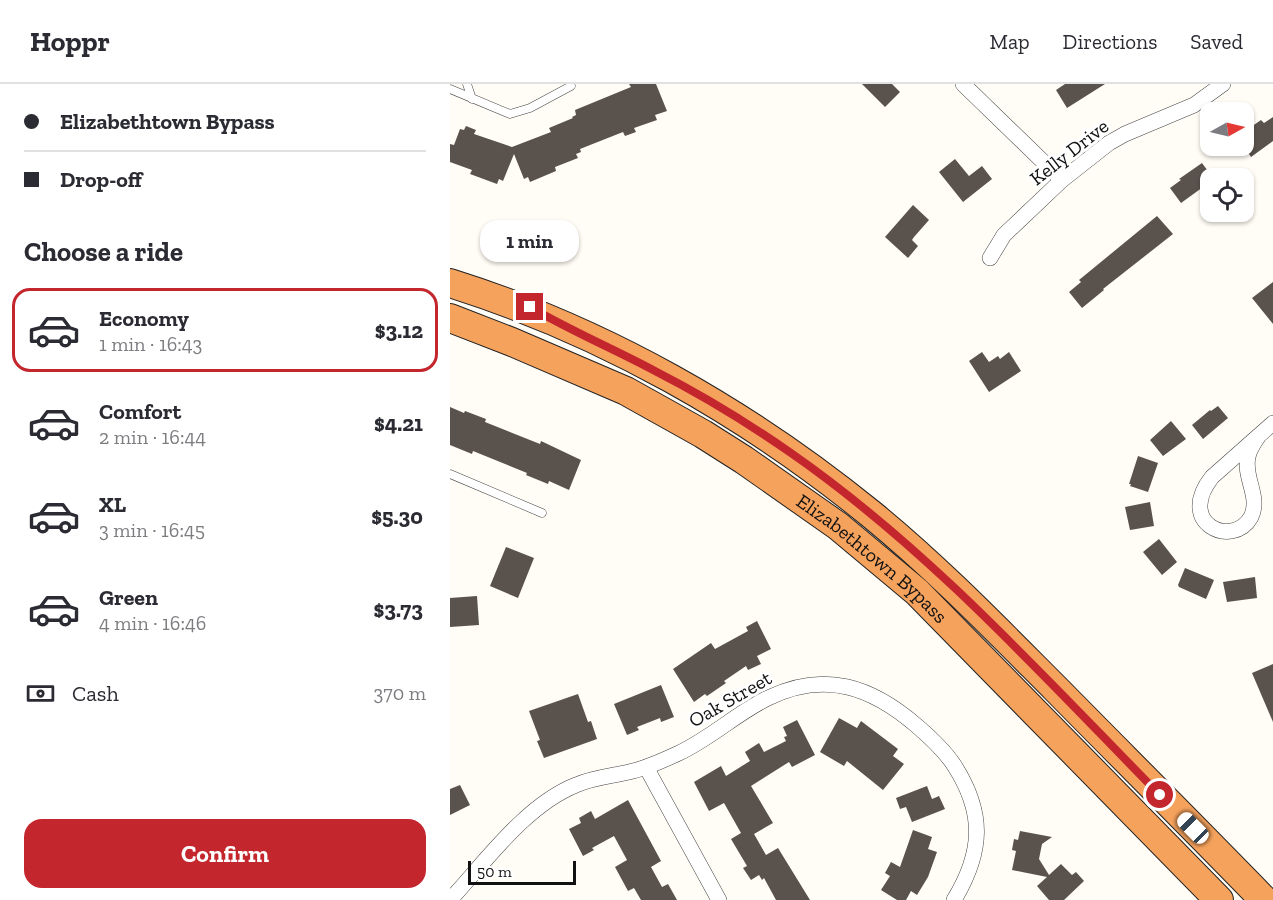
<!DOCTYPE html>
<meta charset="utf-8">
<style>
body{margin:0;font-family:"Zilla Slab",serif;background:#f2f2f3;color:#2b2b33;height:100vh;display:flex;flex-direction:column;font-size:22px;white-space:nowrap}
*{box-sizing:border-box;margin:0}
p{font-size:20px;color:#7c7c81}
.icon{flex:none;width:33px;height:33px;fill:none;stroke:currentColor;stroke-width:2;stroke-linecap:round;stroke-linejoin:round}
.map{position:relative;flex:1;overflow:hidden}
.details{display:flex;flex-direction:column;background:#fff;width:450px}
.details>*{flex:none}
.top-card{display:grid;align-content:center;height:132px;padding:0 24px;background:#fff}
.needle{width:39px;rotate:82deg}
.tools{position:absolute;left:750px;top:18px;display:grid;gap:12px}
.tools a{display:grid;place-items:center;width:54px;height:54px;border-radius:12px;background:#fff;box-shadow:0 2px 4px #0004;font-size:30px}
.scale{position:absolute;left:18px;bottom:15px;width:108px;box-sizing:border-box;padding-left:6px;border:3px solid #111;border-top:0;font-size:16px;line-height:21px;white-space:nowrap;color:#111;-webkit-text-stroke:4px #fff;paint-order:stroke}
.end{position:absolute;width:27px;height:27px;margin:-14px;border:8px solid #c4262e;background:#fff;box-shadow:0 0 0 3px #fff}
.from{border-radius:50%}
.bubble{position:absolute;height:42px;border-radius:18px;background:#fff;box-shadow:0 2px 4px #0004;font-size:20px;font-weight:800;line-height:42px;text-align:center}
.car{position:absolute;width:18px;height:36px;margin:-18px -9px;border-radius:8px;box-shadow:0 0 4px 2px #0007;background:linear-gradient(#fff 24%,#345 0 40%,#fff 0 76%,#345 0 86%,#fff 0)}
.top-card b{display:flex;align-items:center;gap:21px;height:57px;font-size:22px}
.top-card b+b{border-top:2px solid #e1e1e2}
.top-card i{width:15px;height:15px;background:#2b2b33}
ul{padding:0;list-style:none}
li{display:flex;align-items:center;gap:18px;height:84px;margin:0 12px 9px;padding:0 12px;border:3px solid transparent;border-radius:18px}
li div{flex:1}
li b{display:block;font-size:22px}
li em{font-style:normal;font-weight:800}
li.current{border-color:#c4262e}
li>.icon{width:54px;height:54px;stroke-width:1.5}
h2{padding:0 24px;font-size:27px;line-height:72px}
.pay{display:flex;align-items:center;gap:15px;height:66px;padding:0 24px;font-size:22px}
.pay p{margin-inline-start:auto}
.button{display:flex;gap:12px;margin-top:auto;padding:12px 24px}
.button a{flex:1;height:69px;border-radius:18px;background:#c4262e;color:#fff;font-size:24px;font-weight:800;line-height:69px;text-align:center}
header{display:flex;align-items:center;gap:36px;box-sizing:border-box;height:84px;padding:0 30px;background:#fff;border-bottom:2px solid #e1e1e2}
header strong{font-size:28px}
nav{display:flex;gap:33px;margin-inline-start:auto;font-size:21px}
main{display:flex;flex:1;min-height:0}
.map>svg:first-child{display:block}
.building{fill:#5a524d}
.lines{fill:none;stroke-linecap:round;stroke-linejoin:round}
.lane-casing{stroke:#444;stroke-width:9}
.street-casing{stroke:#444;stroke-width:16}
.highway-casing{stroke:#222;stroke-width:30}
.lane{stroke:#fff;stroke-width:8}
.street{stroke:#fff;stroke-width:15}
.highway{stroke:#f5a25d;stroke-width:28}
.route{stroke:#c4262e;stroke-width:8}
.labels{text-anchor:middle;dominant-baseline:central;stroke-width:6;stroke-linejoin:round;paint-order:stroke}
.street-label{font-size:20px;fill:#111;stroke:#fff}
</style>
<header>
<strong>Hoppr</strong>
<nav><a>Map</a><a>Directions</a><a>Saved</a></nav>
</header>
<main>
<section class="details">
<div class="top-card">
<b><i class="from"></i>Elizabethtown Bypass</b>
<b><i></i>Drop-off</b>
</div>
<h2>Choose a ride</h2>
<ul>
<li class="current"><svg class="icon" aria-label="car" viewBox="0 0 24 24"><path d="M5 17H2v-5l4-1 3-4h7l3 4 3 1v5h-3M9 17h6M6 11h13"/><circle cx="7" cy="17" r="2"/><circle cx="17" cy="17" r="2"/></svg><div><b>Economy</b><p>1 min · 16:43</p></div><em>$3.12</em></li>
<li><svg class="icon" aria-label="car" viewBox="0 0 24 24"><path d="M5 17H2v-5l4-1 3-4h7l3 4 3 1v5h-3M9 17h6M6 11h13"/><circle cx="7" cy="17" r="2"/><circle cx="17" cy="17" r="2"/></svg><div><b>Comfort</b><p>2 min · 16:44</p></div><em>$4.21</em></li>
<li><svg class="icon" aria-label="car" viewBox="0 0 24 24"><path d="M5 17H2v-5l4-1 3-4h7l3 4 3 1v5h-3M9 17h6M6 11h13"/><circle cx="7" cy="17" r="2"/><circle cx="17" cy="17" r="2"/></svg><div><b>XL</b><p>3 min · 16:45</p></div><em>$5.30</em></li>
<li><svg class="icon" aria-label="car" viewBox="0 0 24 24"><path d="M5 17H2v-5l4-1 3-4h7l3 4 3 1v5h-3M9 17h6M6 11h13"/><circle cx="7" cy="17" r="2"/><circle cx="17" cy="17" r="2"/></svg><div><b>Green</b><p>4 min · 16:46</p></div><em>$3.73</em></li>
</ul>
<div class="pay"><svg class="icon" aria-label="cash" viewBox="0 0 24 24"><path d="M3 7h18v10H3z"/><circle cx="12" cy="12" r="2"/></svg>Cash<p>370 m</p></div>
<div class="button"><a>Confirm</a></div>
</section>
<div class="map">
<svg width="823" height="816" viewBox="0 0 823 816">
<rect width="100%" height="100%" fill="#fffdf5"/>
<path class="building" d="M179 0H206L217 27 205 31 207 36 184 44 186 48 175 52 173 48 130 65 131 68 126 70 128 74 105 83 106 87 80 98 78 93 74 95 64 70 53 97 49 95 47 100 20 90 22 86 0 78V60L4 61 10 45 14 46 16 42 26 46 24 50 62 63 101 48 99 44 123 34 122 33 126 31 125 26 181 3Z
M412 0H442L450 8 435 23Z
M615 0H655L617 24 606 6Z
M823 33V57L801 73 794 62V54L803 47 801 43 811 36 814 39Z
M505 75 519 92 532 82 542 95 513 118 489 88Z
M752 79 763 94H760V98L731 119 720 104 731 96 729 95Z
M463 121 479 136 464 153 462 156 468 162 458 174 435 153Z
M707 132 723 150 653 205 654 206 632 224 619 208 631 198 629 196Z
M823 198V240L802 214Z
M532 268 539 278 548 272 550 275 559 268 571 287 539 308 519 277Z
M768 322 778 334 753 355 742 341 760 326 761 327Z
M0 323 14 329 15 327 36 335 35 338 90 360 91 357 131 376 119 406 99 397 98 400 76 391 77 389 23 367 22 370 0 361Z
M721 337 736 355 713 372 700 356Z
M688 372 708 379 698 408 680 402 681 400H679Z
M700 418 704 442 680 446 675 423Z
M709 455 727 478 712 491 693 468Z
M56 463 84 474 68 514 40 502Z
M735 484 764 496 756 515 729 503 728 501Z
M805 493 807 514 777 518 773 498Z
M27 512 29 541 0 543V514Z
M307 537 321 565 307 572 311 580 298 586 296 582 274 597 276 599 257 612 255 610 244 618 223 585 261 559 265 565 298 547 296 543Z
M823 580V638L802 589Z
M211 601 224 633 211 638 210 634 187 643 189 646 177 651 164 620Z
M128 610 138 638 141 637 147 655 94 674 87 657 90 656 79 627Z
M389 634 407 644 411 637 448 665 443 672 454 680 433 706 397 677 394 682 370 668Z
M347 636 365 671 342 683 339 678 301 702 323 739 304 750 316 771 328 764 360 816H326L314 794 312 796 309 791 301 796 293 784 297 782 281 755 291 749 274 719 259 727 244 698 271 682 276 692 300 677 295 668 309 659 314 668 336 657 334 653 337 652 333 643Z
M10 701 20 721 0 731V705Z
M477 702 482 715 489 712 495 725 462 738 456 723 450 725 446 714Z
M178 716 211 777 201 783 212 803 218 800 227 816H191L184 804 178 807 165 783 177 776 164 752 142 764 144 766 133 772 119 745 131 739 129 734 141 727 145 735Z
M463 746 482 753 478 765 487 768 478 793 467 811 461 807 456 816H447L431 806 440 792 435 789 441 778 450 783Z
M570 747 602 753 592 760 589 775 599 791 611 780 622 791 626 788 634 797 614 816H599L587 802 597 793 562 786 566 767 562 766 564 755 568 756Z"/>
<g class="lines">
<g class="lane-casing">
<path id="lane" d="M17 0 22 15
M0 5 60 30 80 24 121 2
M0 390 92 429"/>
</g>
<g class="street-casing">
<path id="street" d="M513 0 612 96
M540 174 554 151 612 96 659 59 675 50 744 21 773 0
M808 353C804 359 799 366 798 373 793 393 811 413 801 433 783 465 725 440 762 393L823 339
M196 683 269 816
M0 816C36 777 76 721 126 701 144 693 164 692 183 687 199 683 214 676 229 669 261 654 287 629 318 614 375 586 422 603 467 642 481 654 494 666 504 681 535 729 533 768 504 816"/>
</g>
<g class="highway-casing">
<g id="highway">
<path d="M0 199C153 247 297 329 421 430 487 484 546 545 606 605 675 675 745 745 814 816"/>
<path id="s1" d="M0 234 62 258 176 307 253 350 294 376 388 442 467 508 769 816"/>
</g>
</g>
<use href="#lane" class="lane"/>
<use href="#street" class="street"/>
<use href="#highway" class="highway"/>
</g>
<g class="lines">
<path class="route" d="M80 223C121 247 164 265 205 287 252 311 298 339 341 369 479 465 593 592 710 711"/>
</g>
<g class="labels">
<g class="street-label">
<text transform="translate(619 68) rotate(-38)">Kelly Drive</text>
<text stroke="none"><textPath href="#s1" startOffset="489">Elizabethtown Bypass</textPath></text>
<text transform="translate(280 615) rotate(-30)">Oak Street</text>
</g>
</g>
</svg>
<div class="tools">
<a><svg class="needle" viewBox="-14 -14 28 28"><path d="M0-13l5 13h-10z" fill="#e53935"/><path d="M0 13l5-13h-10z" fill="#7c7c81"/></svg></a>
<a><svg class="icon" aria-label="locate" viewBox="0 0 24 24"><circle cx="12" cy="12" r="6"/><path d="M12 2v4M12 18v4M2 12h4M18 12h4"/></svg></a>
</div>
<div class="scale">50 m</div>
<i class="end from" style="left:710px;top:711px"></i>
<i class="end" style="left:80px;top:223px"></i>
<div class="bubble" style="left:30px;top:136px;width:99px">1 min</div>
<i class="car" style="left:743px;top:744px;rotate:315deg"></i>
</div>
</main>
